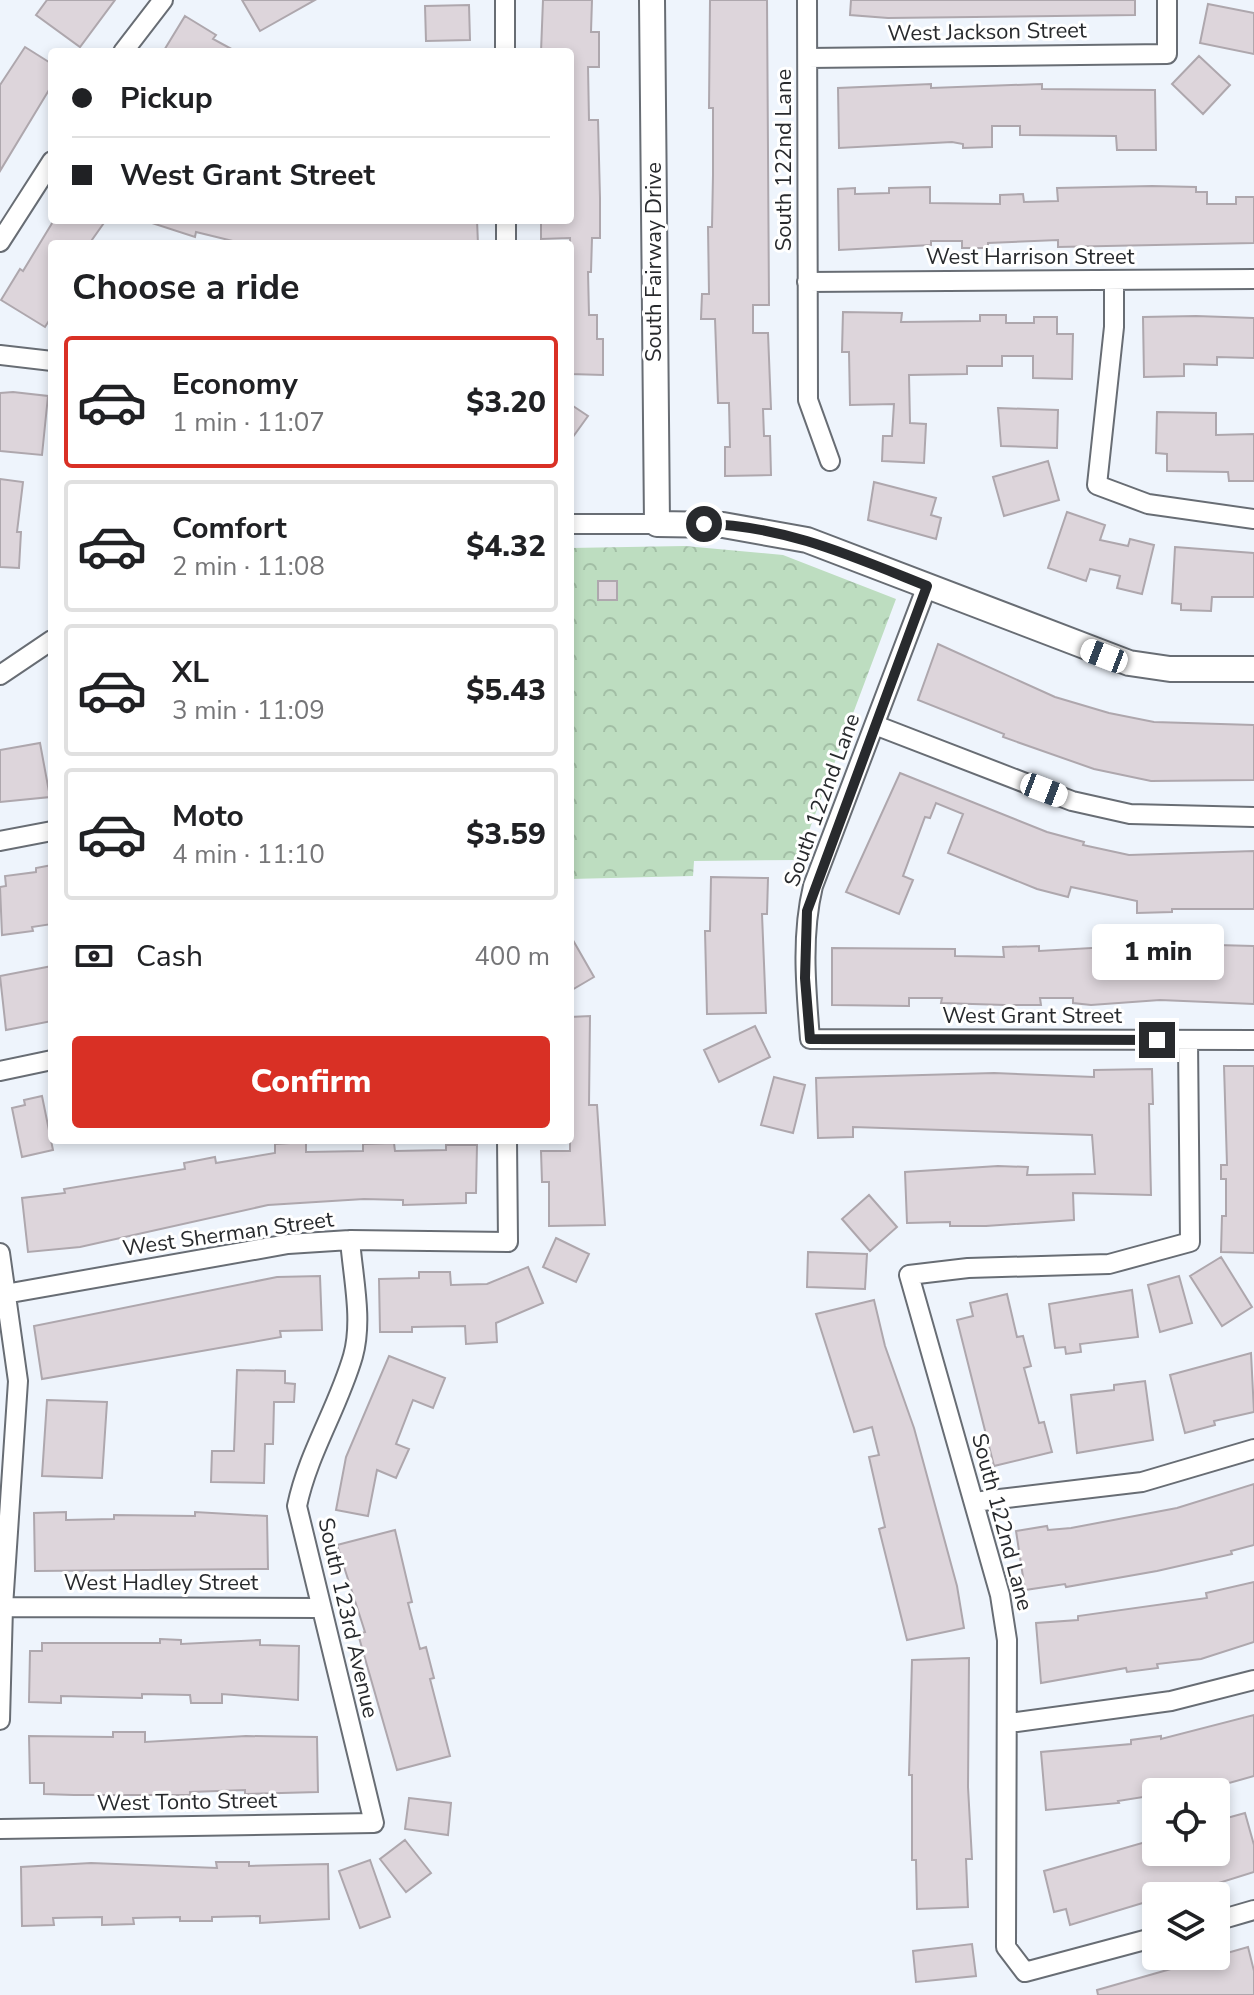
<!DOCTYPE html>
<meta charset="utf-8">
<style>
body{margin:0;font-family:"Nunito Sans",sans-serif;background:#f6f6f6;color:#202124;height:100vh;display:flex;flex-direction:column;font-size:30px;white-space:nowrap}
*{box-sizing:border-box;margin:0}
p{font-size:26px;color:#757577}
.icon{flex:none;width:44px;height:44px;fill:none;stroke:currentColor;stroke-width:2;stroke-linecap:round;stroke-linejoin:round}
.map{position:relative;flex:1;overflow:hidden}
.side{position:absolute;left:48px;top:240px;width:526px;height:904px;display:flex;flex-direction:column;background:#fff;border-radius:8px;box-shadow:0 4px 12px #0003}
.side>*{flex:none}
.banner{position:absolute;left:48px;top:48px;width:526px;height:176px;border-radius:8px;box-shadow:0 4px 12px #0003;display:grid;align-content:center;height:176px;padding:0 24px;background:#fff}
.fabs{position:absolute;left:1142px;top:1778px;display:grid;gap:16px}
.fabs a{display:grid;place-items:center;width:88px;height:88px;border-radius:8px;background:#fff;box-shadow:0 4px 12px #0003;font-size:40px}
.end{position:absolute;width:36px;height:36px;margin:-18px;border:10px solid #282a2d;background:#fff;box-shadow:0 0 0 4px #fff}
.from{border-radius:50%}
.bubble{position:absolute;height:56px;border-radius:8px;background:#fff;box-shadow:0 4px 12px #0003;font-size:26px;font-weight:800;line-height:56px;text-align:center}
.car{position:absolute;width:24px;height:48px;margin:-24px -12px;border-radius:10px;box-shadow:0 0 6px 2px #0007;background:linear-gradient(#fff 24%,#345 0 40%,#fff 0 76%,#345 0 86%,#fff 0)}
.banner b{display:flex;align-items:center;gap:28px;height:76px;font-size:30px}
.banner b+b{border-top:2px solid #e0e0e0}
.banner i{width:20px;height:20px;background:#202124}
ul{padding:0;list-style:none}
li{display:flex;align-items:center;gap:24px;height:132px;margin:0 16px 12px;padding:0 8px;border:4px solid #e0e0e0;border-radius:8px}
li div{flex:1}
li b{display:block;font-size:30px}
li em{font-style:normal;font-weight:800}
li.current{border-color:#d93025}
li>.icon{width:72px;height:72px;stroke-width:1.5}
h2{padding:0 24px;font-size:36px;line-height:96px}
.pay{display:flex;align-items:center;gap:20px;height:88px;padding:0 24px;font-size:30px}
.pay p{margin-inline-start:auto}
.button{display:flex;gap:16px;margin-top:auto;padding:16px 24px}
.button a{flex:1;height:92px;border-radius:8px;background:#d93025;color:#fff;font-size:32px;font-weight:800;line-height:92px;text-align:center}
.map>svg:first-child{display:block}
.park{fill:url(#park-crowns)}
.building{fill:#ddd5db;stroke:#aea7ad;stroke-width:2}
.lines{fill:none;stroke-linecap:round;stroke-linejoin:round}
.minor-casing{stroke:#686d74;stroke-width:22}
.tertiary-casing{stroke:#686d74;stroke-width:28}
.minor{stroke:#fff;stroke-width:18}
.tertiary{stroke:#fff;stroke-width:24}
.route{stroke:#282a2d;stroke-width:10}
.labels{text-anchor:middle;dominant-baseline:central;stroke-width:6;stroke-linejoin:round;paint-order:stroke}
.street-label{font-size:22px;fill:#282a2d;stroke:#fff}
</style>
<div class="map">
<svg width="1254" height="1995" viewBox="0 0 1254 1995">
<defs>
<pattern id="park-crowns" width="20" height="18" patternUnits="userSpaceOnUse" patternTransform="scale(2)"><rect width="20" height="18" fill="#bdddc0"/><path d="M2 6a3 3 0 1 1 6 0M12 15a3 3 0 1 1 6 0" fill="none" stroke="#a2bea5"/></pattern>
</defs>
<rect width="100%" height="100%" fill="#eef4fc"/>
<path class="park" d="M685 546 783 555 896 599 798 860 694 861 693 876 570 879V548Z"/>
<path class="building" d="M47 0H115L80 47 36 15Z
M242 0H315L260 31Z
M543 0H592L591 32H599V67H588L589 120H598L600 198V238H592L591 272H588L589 315H597V339H603V375L570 374V238L541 239V220H570V52H541Z
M710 0H767L769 305H753V333H768L771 409H763L764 436H770L771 475 725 476V447H730L729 403H718L715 319H701L702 294H709L708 227H712L713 175V108H709Z
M851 0H1135V15L888 18 850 15Z
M1208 4 1254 13V54L1200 43Z
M469 5 470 40 426 41 425 6Z
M185 16 216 35 213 39 237 52H163Z
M25 47 52 64V85L0 171V85Z
M1199 56 1230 85 1203 114 1172 84Z
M931 84V88L1042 84V89L1155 90 1156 150H1117L1116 136 1020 135V126H992V147L963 148V144L952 142 839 148 838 88Z
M1152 186 1196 187V192H1207V204H1236V197H1254V243L1058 247V240L988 243V248H962V241H931V245L839 250 838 189 855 188V194L889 193V188L930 187V203L1000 204V195L1023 194 1024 202 1058 201 1057 188Z
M54 220H106L89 244H52V316L45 327 1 300 20 269 23 271Z
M152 220H477L478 244H245L196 232 195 237 152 223Z
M843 312 902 313 901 322 980 321V315H1006V323H1034V317H1057V334H1073L1072 379 1033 378V356H1002V366H967V374L909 375 910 423 926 424 924 463 882 461 883 436H892L894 404 850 405 849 352H842Z
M1196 316 1254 318V358L1217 357V365L1184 364V376L1144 377 1143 317Z
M13 392 48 396 42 455 0 451V393Z
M570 404 588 416 570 441Z
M998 408 1058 410 1057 448 1001 446Z
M1157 412 1216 413V435L1254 434V481H1229L1228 472 1167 471V454L1156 453Z
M1048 461 1059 500 1004 516 993 477Z
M0 479 23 482 17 532H21L19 568 0 567Z
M874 482 936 498 931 515 941 518 936 539 868 520Z
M1067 512 1105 525 1100 540 1128 546 1130 539 1154 545 1142 594 1117 588 1120 576 1090 569 1086 581 1048 568Z
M1175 547 1254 553V597H1212L1211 611 1181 610V604L1172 603Z
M598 581H617V600H598Z
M938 644 1055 697 1109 713 1154 722 1254 725V780L1151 781 1094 769 1003 737 1004 734 918 700Z
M40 743 50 797 0 802V750Z
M900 773 1047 832 1084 842 1083 845 1129 855 1254 851V909H1172V912L1137 913V901L1071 887 1068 897 1037 889 948 853 963 814 936 803 930 818 925 817 903 876 913 880 899 914 846 892Z
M52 865V924L32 927 33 931 2 935 0 887 6 886 5 876 36 872V868Z
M711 877 768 878 767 914H762L766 1013 707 1014 705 931H710Z
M570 935 594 977 570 991Z
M1179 944 1254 946V1004L1160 1000 1091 1005 1073 1003V998H1040L1041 1005H1005L941 1003 942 998H909V1006L832 1005V948L955 949V956L1004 957 1003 947 1039 946V951L1127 946V952L1179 951Z
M52 966V1021L6 1030 0 976Z
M590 1016 589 1105H597L605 1225 549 1226V1182H542L541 1151H570V1017Z
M755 1026 770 1057 719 1082 704 1050Z
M1224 1066H1254V1253L1221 1252 1222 1216H1226V1179H1221V1165H1227Z
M1152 1069 1153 1104H1149L1151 1195 1073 1193 1074 1220 986 1226H950V1222L907 1223 905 1172 998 1166 1028 1167 1027 1175 1095 1174 1092 1135 853 1127V1137L818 1138 816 1078 994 1073 1094 1077V1070Z
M774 1077 805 1085 793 1133 761 1125Z
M42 1096 53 1150 22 1157 12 1108 25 1105 24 1100Z
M306 1142V1152L363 1151V1144L394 1143 395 1151 446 1150V1145H477L476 1193H466V1203L436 1204 403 1205V1200L364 1199 268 1205 80 1247 28 1252 22 1198 65 1193 64 1189 185 1169 184 1163 215 1157 216 1163 275 1153V1144Z
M869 1195 897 1227 870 1251 842 1219Z
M556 1238 589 1254 576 1282 543 1267Z
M808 1252 867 1254 865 1289 807 1287Z
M1221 1257 1252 1307 1222 1326 1190 1276Z
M528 1267 543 1303 496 1323 497 1342 466 1344 465 1326 412 1327V1332H380L379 1279 419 1278V1272H450L451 1285 487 1284Z
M320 1276 322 1330 280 1331 281 1337 42 1379 34 1326 277 1277Z
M1179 1276 1192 1323 1160 1332 1148 1285Z
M1132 1290 1138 1337 1080 1344 1081 1352 1066 1354 1065 1347 1055 1348 1049 1304Z
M1007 1294 1017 1337 1023 1336 1031 1366 1024 1368 1039 1423 1044 1422 1052 1452 994 1466 957 1320 973 1316 970 1303Z
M874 1300 885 1346 914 1428 957 1586 964 1628 907 1640 879 1529 885 1527 869 1457 879 1455 872 1427 854 1432 816 1314Z
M1251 1353 1254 1412 1214 1421 1215 1425 1185 1433 1170 1375Z
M389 1356 445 1378 433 1408 413 1400 396 1444 409 1449 396 1478 377 1470 368 1516 336 1510 346 1457Z
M237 1370 285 1371V1383L295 1384 294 1402H274L273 1444H265L264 1483 211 1482 212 1451H234Z
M1145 1381 1153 1440 1077 1453 1071 1395 1114 1390V1385Z
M47 1400 107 1402 102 1478 42 1476Z
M1254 1484V1545L1231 1551 1232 1554 1157 1571 1066 1587 1065 1584 1025 1590 1016 1531 1047 1526 1048 1530 1071 1528 1177 1508Z
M66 1512V1520L114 1519V1515L195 1516V1512L267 1516 268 1569 35 1571 34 1513Z
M395 1530 412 1602 408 1603 420 1649 426 1647 434 1678 430 1679 450 1756 397 1770 358 1634 365 1632 337 1545Z
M1254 1582V1642L1201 1659 1157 1664 1158 1668 1127 1672 1126 1668 1041 1683 1036 1623 1078 1620V1616L1207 1598 1206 1593Z
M160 1639 181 1640V1644L260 1640V1645L299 1646 298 1700 222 1694V1703H191L190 1695 142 1694V1698L61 1696V1703L29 1702 30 1651H42V1643H160Z
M969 1658 968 1787 972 1859H966L968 1907 917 1909 916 1860H912V1775H909L912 1660Z
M1254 1715V1776L1197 1792H1156V1795L1118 1801 1119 1803 1046 1810 1041 1752 1131 1744V1740L1161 1736V1739Z
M113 1732H145V1742L246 1736 317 1737 318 1792 245 1794V1790L190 1792V1795H74L44 1794V1783H30L29 1736 113 1737Z
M409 1798 451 1803 448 1835 405 1829Z
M1245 1813 1254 1845V1872L1190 1892 1189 1889 1156 1896V1899L1070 1925 1066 1909 1054 1912 1044 1871 1156 1839V1852H1224L1216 1821Z
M405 1840 431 1873 406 1892 380 1859Z
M370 1860 390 1917 360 1928 339 1871Z
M216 1862H249V1866L328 1864 329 1919 260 1923V1916L212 1917V1921H180V1917L133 1918 134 1924 102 1925V1917L53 1918 54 1925 22 1926 21 1867 91 1863 217 1868Z
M972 1944 976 1976 916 1982 913 1951Z
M1248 1947 1254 1971V1995H1098L1097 1990Z"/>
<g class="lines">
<g class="minor-casing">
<path id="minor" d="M505 0V52
M807 0 808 400 830 461
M123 52 163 0
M808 58 1167 54V0
M506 220V244
M0 242 52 161
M1114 280V327L1097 485 1148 504 1254 519
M807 282 1254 279
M0 355 52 361
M570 524H657
M927 586 813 886C801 936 806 988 810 1039L1254 1040
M0 675 52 640
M875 725 1072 801 1130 814 1254 817
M0 841 52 831
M0 1071 52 1060
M0 1253 18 1381 3 1607 0 1720
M5 1294 288 1244 350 1240 508 1242 507 1140
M974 1502 1142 1482 1254 1449
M3 1607 319 1608
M1009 1723 1171 1701 1254 1680
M0 1829 374 1823 297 1506C308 1453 338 1408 353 1356 363 1320 353 1278 350 1240
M1216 1921 1254 1910
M1156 1937 1025 1972 1006 1947 1007 1640 1000 1595 909 1275 968 1268 1109 1264 1190 1242 1188 1040"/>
</g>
<g class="tertiary-casing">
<path id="tertiary" d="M652 0 657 524 723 525 807 540 1129 663 1170 669H1254"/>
</g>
<use href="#minor" class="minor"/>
<use href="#tertiary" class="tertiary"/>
</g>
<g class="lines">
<path class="route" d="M704 524C783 525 854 557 927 586L807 911 805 978 810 1039 1157 1040"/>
</g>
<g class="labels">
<g class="street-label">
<text transform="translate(987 32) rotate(-1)">West Jackson Street</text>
<text transform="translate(784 160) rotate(-90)">South 122nd Lane</text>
<text x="1030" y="257">West Harrison Street</text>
<text transform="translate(654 262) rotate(-90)">South Fairway Drive</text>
<text transform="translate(822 800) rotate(-70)">South 122nd Lane</text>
<text x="1032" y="1016">West Grant Street</text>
<text transform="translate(228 1234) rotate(-8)">West Sherman Street</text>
<text transform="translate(1002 1522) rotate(75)">South 122nd Lane</text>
<text x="161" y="1583">West Hadley Street</text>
<text transform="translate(348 1618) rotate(77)">South 123rd Avenue</text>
<text transform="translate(187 1802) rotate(-1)">West Tonto Street</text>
</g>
</g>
</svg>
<div class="fabs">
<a><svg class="icon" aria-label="locate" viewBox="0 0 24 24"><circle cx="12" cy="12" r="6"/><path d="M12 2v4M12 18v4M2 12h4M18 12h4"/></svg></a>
<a><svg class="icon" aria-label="layers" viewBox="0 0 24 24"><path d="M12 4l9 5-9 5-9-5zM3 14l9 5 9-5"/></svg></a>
</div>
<i class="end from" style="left:704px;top:524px"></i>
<i class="end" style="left:1157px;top:1040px"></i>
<div class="bubble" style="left:1092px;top:924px;width:132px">1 min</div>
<i class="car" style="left:1104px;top:656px;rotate:291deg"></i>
<i class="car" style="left:1044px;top:790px;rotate:111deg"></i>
<div class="banner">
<b><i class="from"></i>Pickup</b>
<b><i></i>West Grant Street</b>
</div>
<section class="side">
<h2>Choose a ride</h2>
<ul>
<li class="current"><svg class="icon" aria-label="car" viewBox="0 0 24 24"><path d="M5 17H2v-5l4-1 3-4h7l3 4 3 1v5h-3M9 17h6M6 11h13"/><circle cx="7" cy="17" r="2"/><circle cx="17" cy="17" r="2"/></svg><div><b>Economy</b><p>1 min · 11:07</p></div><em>$3.20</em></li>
<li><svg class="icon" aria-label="car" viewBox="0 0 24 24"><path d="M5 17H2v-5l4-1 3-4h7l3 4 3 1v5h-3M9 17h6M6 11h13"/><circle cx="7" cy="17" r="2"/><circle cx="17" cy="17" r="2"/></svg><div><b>Comfort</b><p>2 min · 11:08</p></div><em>$4.32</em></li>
<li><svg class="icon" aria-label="car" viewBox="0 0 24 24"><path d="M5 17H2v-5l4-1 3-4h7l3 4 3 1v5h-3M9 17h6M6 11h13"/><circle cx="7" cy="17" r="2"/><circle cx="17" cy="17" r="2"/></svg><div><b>XL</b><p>3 min · 11:09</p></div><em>$5.43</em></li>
<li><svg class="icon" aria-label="car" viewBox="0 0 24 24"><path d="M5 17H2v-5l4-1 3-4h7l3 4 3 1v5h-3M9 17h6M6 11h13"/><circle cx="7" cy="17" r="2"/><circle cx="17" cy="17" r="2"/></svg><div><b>Moto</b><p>4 min · 11:10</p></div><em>$3.59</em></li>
</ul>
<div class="pay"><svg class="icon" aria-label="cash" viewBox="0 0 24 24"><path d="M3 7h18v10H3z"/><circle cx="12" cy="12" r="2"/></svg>Cash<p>400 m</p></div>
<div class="button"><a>Confirm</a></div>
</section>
</div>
